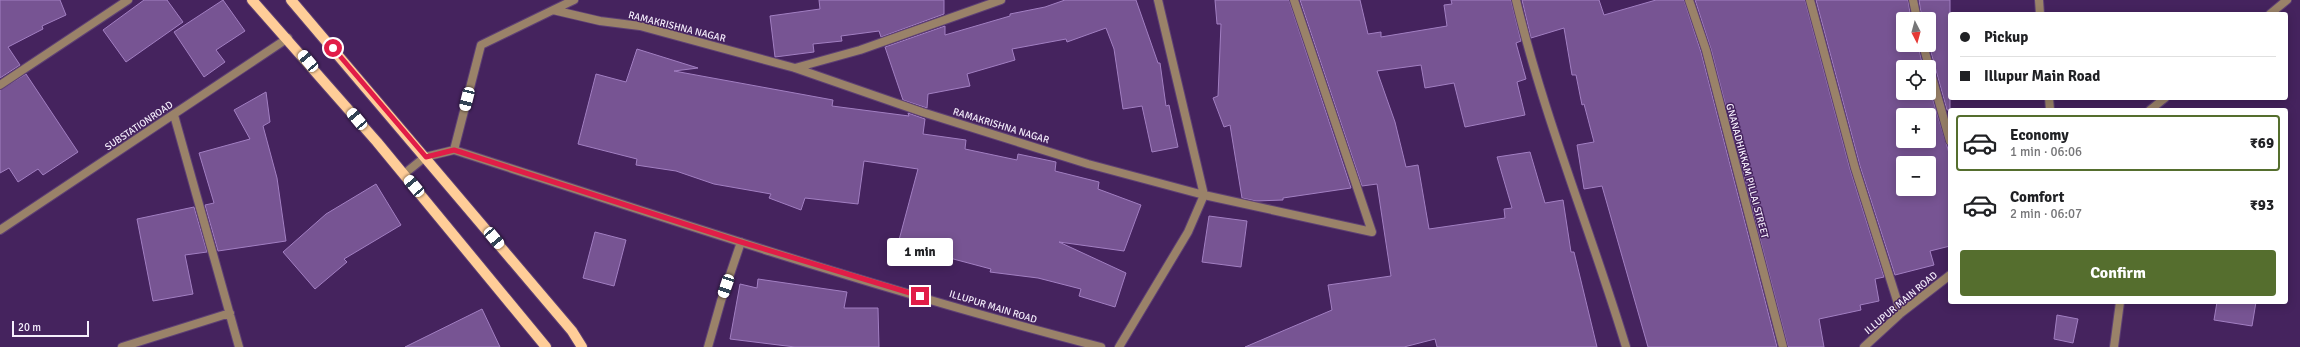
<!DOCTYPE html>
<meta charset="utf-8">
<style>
body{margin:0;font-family:Signika,sans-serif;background:#f2f2f2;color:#202124;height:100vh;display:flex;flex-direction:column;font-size:15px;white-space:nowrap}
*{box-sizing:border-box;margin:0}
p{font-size:13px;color:#757577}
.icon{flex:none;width:22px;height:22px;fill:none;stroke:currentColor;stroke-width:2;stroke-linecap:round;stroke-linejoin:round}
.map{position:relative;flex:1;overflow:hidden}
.drawer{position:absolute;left:1948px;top:108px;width:340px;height:196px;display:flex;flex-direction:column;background:#fff;border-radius:4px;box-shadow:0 2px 10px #0003}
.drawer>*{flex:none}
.banner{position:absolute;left:1948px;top:12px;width:340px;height:88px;border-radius:4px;box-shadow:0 2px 10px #0003;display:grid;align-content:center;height:88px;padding:0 12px;background:#fff}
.needle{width:26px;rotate:174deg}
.buttons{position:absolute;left:1896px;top:12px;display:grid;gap:8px}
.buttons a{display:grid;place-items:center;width:40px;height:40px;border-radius:4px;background:#fff;box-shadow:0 2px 10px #0003;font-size:20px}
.scale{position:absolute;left:12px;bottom:10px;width:77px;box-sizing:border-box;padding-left:4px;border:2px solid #f6effd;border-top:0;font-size:11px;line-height:14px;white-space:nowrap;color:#f6effd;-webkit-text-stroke:3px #45235e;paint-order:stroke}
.end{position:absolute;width:18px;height:18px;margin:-9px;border:5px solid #e11d48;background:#fff;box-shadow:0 0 0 2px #fff}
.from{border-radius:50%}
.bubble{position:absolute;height:28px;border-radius:4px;background:#fff;box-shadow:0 2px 10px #0003;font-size:13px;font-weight:700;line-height:28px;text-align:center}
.car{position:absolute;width:12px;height:24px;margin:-12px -6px;border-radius:5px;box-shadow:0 0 3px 1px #0007;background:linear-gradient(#fff 24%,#345 0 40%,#fff 0 76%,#345 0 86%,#fff 0)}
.banner b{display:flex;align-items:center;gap:14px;height:38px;font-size:15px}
.banner b+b{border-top:1px solid #e0e0e0}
.banner i{width:10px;height:10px;background:#202124}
ul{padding:7px 0 0;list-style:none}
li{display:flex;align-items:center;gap:12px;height:56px;margin:0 8px 6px;padding:0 4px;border:2px solid transparent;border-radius:4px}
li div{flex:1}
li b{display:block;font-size:15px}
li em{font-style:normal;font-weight:700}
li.selected{border-color:#556e2e}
li>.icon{width:36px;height:36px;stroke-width:1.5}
.button{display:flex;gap:8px;margin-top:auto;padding:8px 12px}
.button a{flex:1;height:46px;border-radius:4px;background:#556e2e;color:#fff;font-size:16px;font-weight:700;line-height:46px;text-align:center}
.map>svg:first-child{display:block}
.building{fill:#775493;stroke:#a27fc2;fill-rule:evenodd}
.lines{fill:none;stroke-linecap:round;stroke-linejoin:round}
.street-casing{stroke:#5e4074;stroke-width:10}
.primary-casing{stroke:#5e4074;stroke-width:12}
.street{stroke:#9a8269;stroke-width:8}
.primary{stroke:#ffcd98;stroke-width:10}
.route{stroke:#e11d48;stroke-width:5}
.labels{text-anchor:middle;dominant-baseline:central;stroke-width:3;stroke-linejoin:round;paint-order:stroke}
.street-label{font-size:10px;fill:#f6effd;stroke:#45235e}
</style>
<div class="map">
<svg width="2300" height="347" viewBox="0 0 2300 347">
<rect width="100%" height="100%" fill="#45235e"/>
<path class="building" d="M0 0H60L66 15 42 26 43 29 8 47 20 65 0 78Z
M144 0H167L183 22 126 62 103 30Z
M223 0 245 31 216 50 225 62 204 77 174 32Z
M819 0H944V14L881 37 879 31 841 36 842 41 813 44 814 52 775 57 770 16 820 9Z
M1065 0H1136L1158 63H1160L1166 106 1169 105 1178 147 1152 152 1142 106 1123 109 1114 49 1106 28 1067 42 1066 39 1012 49 1015 60 967 74 970 86 928 94 927 108 903 100 885 47 945 26V35L1010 16V14L1045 7Z
M1215 0H1289L1351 188 1283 198V200L1256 201 1242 198 1230 125 1224 127 1213 98 1218 96 1221 24H1217Z
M1300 0H1360L1368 34 1381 32V37L1447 26 1444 5 1452 4 1451 0H1511L1521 41 1516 43 1526 79 1517 82 1525 115 1465 127 1454 83 1425 88 1421 65 1377 71 1395 122 1406 167 1418 165 1429 229 1505 218 1504 209 1512 208 1497 157 1530 152 1545 203 1563 200 1571 252H1574L1597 347H1437L1435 339 1404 347H1245L1332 310 1328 285 1391 276 1377 184 1362 186Z
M1522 0H1599L1604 15 1656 0H1684L1701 52 1777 347H1648L1602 186 1584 189 1577 145 1594 142 1584 104 1582 105 1576 75H1572L1564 28 1531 38Z
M1695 0H1805L1850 169 1884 277 1875 279 1879 301 1860 305 1861 310 1819 319 1824 347H1788L1711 49Z
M1816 0H1908L1911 19H1903V45H1918L1923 67H1903V93H1929V87L1950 156V246L1930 251 1934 265 1895 275 1860 166ZM1903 115H1929V141H1903ZM1903 163H1929V189H1903Z
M1919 0H1950V110H1947L1929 45V19H1922Z
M637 49 698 68 674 71 833 100 832 106 909 116 908 113 925 119 923 134 966 140 965 149 1017 160 1018 154 1056 162 1055 171 1099 182 1098 189 1141 205 1124 251 1059 242 1126 273 1115 307 1079 296 1081 289 1038 278 990 272 991 269 942 256 943 251 899 240 918 169 864 161 858 204 805 198 801 210 769 198 771 194 714 184 676 171 636 165 637 159 578 144 596 74 626 82Z
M26 74 78 152 43 175 38 169 18 182 9 168 0 173V90Z
M266 92 270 122 263 126 277 178 286 241 218 251 205 205 214 203 199 153 250 139 234 110Z
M376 184 401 225 344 259 347 262 315 289 283 252 326 214Z
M194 207 207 252 185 255 193 294 153 301 137 219Z
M1209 216 1247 221 1241 267 1202 262Z
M595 232 626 240 614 286 583 278Z
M758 279 847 292 844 308H878L879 347H795L730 339 740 284 757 288Z
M2217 302H2256L2252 326 2214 320Z
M482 309 500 347H405Z
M2057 315 2078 319 2073 343 2054 339Z"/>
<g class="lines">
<g class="street-casing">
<path id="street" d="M1516 0C1544 118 1591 231 1626 347
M1689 0 1706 50 1783 347
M1810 0 1855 168 1901 313
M1913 0 1917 19
M2039 0 2040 14
M553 10 574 0
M2270 14 2287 0
M1923 45 1950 141
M795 68 860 50 1001 0
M0 85 128 0
M2049 98 2050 110
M2150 110 2165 98
M174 115 239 347
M454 150 481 45 553 10 600 21 640 26 795 68 922 112 1088 164 1204 195 1372 232 1294 0
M404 174 425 157 454 150C668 219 883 291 1101 347
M0 230 288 38
M122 347 230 313
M708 347 721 301 741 242
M1119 347 1188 232 1204 195 1158 0
M1864 347 1901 313 1950 275
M2114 347 2120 302"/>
</g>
<g class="primary-casing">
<path id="primary" d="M252 0 377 142 546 347
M291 0 572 331 582 347"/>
</g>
<use href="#street" class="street"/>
<use href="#primary" class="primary"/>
</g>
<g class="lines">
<path class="route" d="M333 48 426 157 454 150 741 242 920 296"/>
</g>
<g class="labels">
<g class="street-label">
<text transform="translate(677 27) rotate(14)">RAMAKRISHNA NAGAR</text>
<text transform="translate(139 126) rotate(-34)">SUBSTATIONROAD</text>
<text transform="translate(1001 126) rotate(17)">RAMAKRISHNA NAGAR</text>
<text transform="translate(1747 171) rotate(75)">GNANADHIKKAM PILLAI STREET</text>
<text transform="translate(1901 303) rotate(-40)">ILLUPUR MAIN ROAD</text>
<text transform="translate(993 307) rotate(17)">ILLUPUR MAIN ROAD</text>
</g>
</g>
</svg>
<div class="buttons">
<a><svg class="needle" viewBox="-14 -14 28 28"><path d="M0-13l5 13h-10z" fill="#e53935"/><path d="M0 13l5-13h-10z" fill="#757577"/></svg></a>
<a><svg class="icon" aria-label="locate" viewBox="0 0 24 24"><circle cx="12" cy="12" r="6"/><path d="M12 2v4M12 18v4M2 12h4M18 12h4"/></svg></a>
<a>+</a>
<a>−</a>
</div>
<div class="scale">20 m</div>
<i class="end from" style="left:333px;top:48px"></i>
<i class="end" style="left:920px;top:296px"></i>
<div class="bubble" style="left:887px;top:238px;width:66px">1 min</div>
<i class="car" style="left:308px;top:61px;rotate:320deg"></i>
<i class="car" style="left:467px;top:99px;rotate:194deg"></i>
<i class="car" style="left:357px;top:119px;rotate:320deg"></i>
<i class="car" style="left:414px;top:186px;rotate:320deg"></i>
<i class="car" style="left:494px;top:238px;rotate:140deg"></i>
<i class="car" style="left:726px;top:286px;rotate:199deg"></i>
<div class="banner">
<b><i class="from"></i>Pickup</b>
<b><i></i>Illupur Main Road</b>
</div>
<section class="drawer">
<ul>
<li class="selected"><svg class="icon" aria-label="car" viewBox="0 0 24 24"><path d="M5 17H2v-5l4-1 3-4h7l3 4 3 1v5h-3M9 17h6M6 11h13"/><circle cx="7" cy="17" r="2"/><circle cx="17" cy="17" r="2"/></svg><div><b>Economy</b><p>1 min · 06:06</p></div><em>₹69</em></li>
<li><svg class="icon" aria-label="car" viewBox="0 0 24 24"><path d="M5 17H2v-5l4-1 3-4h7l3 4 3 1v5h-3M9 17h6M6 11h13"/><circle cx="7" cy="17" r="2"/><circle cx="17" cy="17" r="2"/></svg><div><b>Comfort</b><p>2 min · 06:07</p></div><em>₹93</em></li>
</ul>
<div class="button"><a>Confirm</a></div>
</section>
</div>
